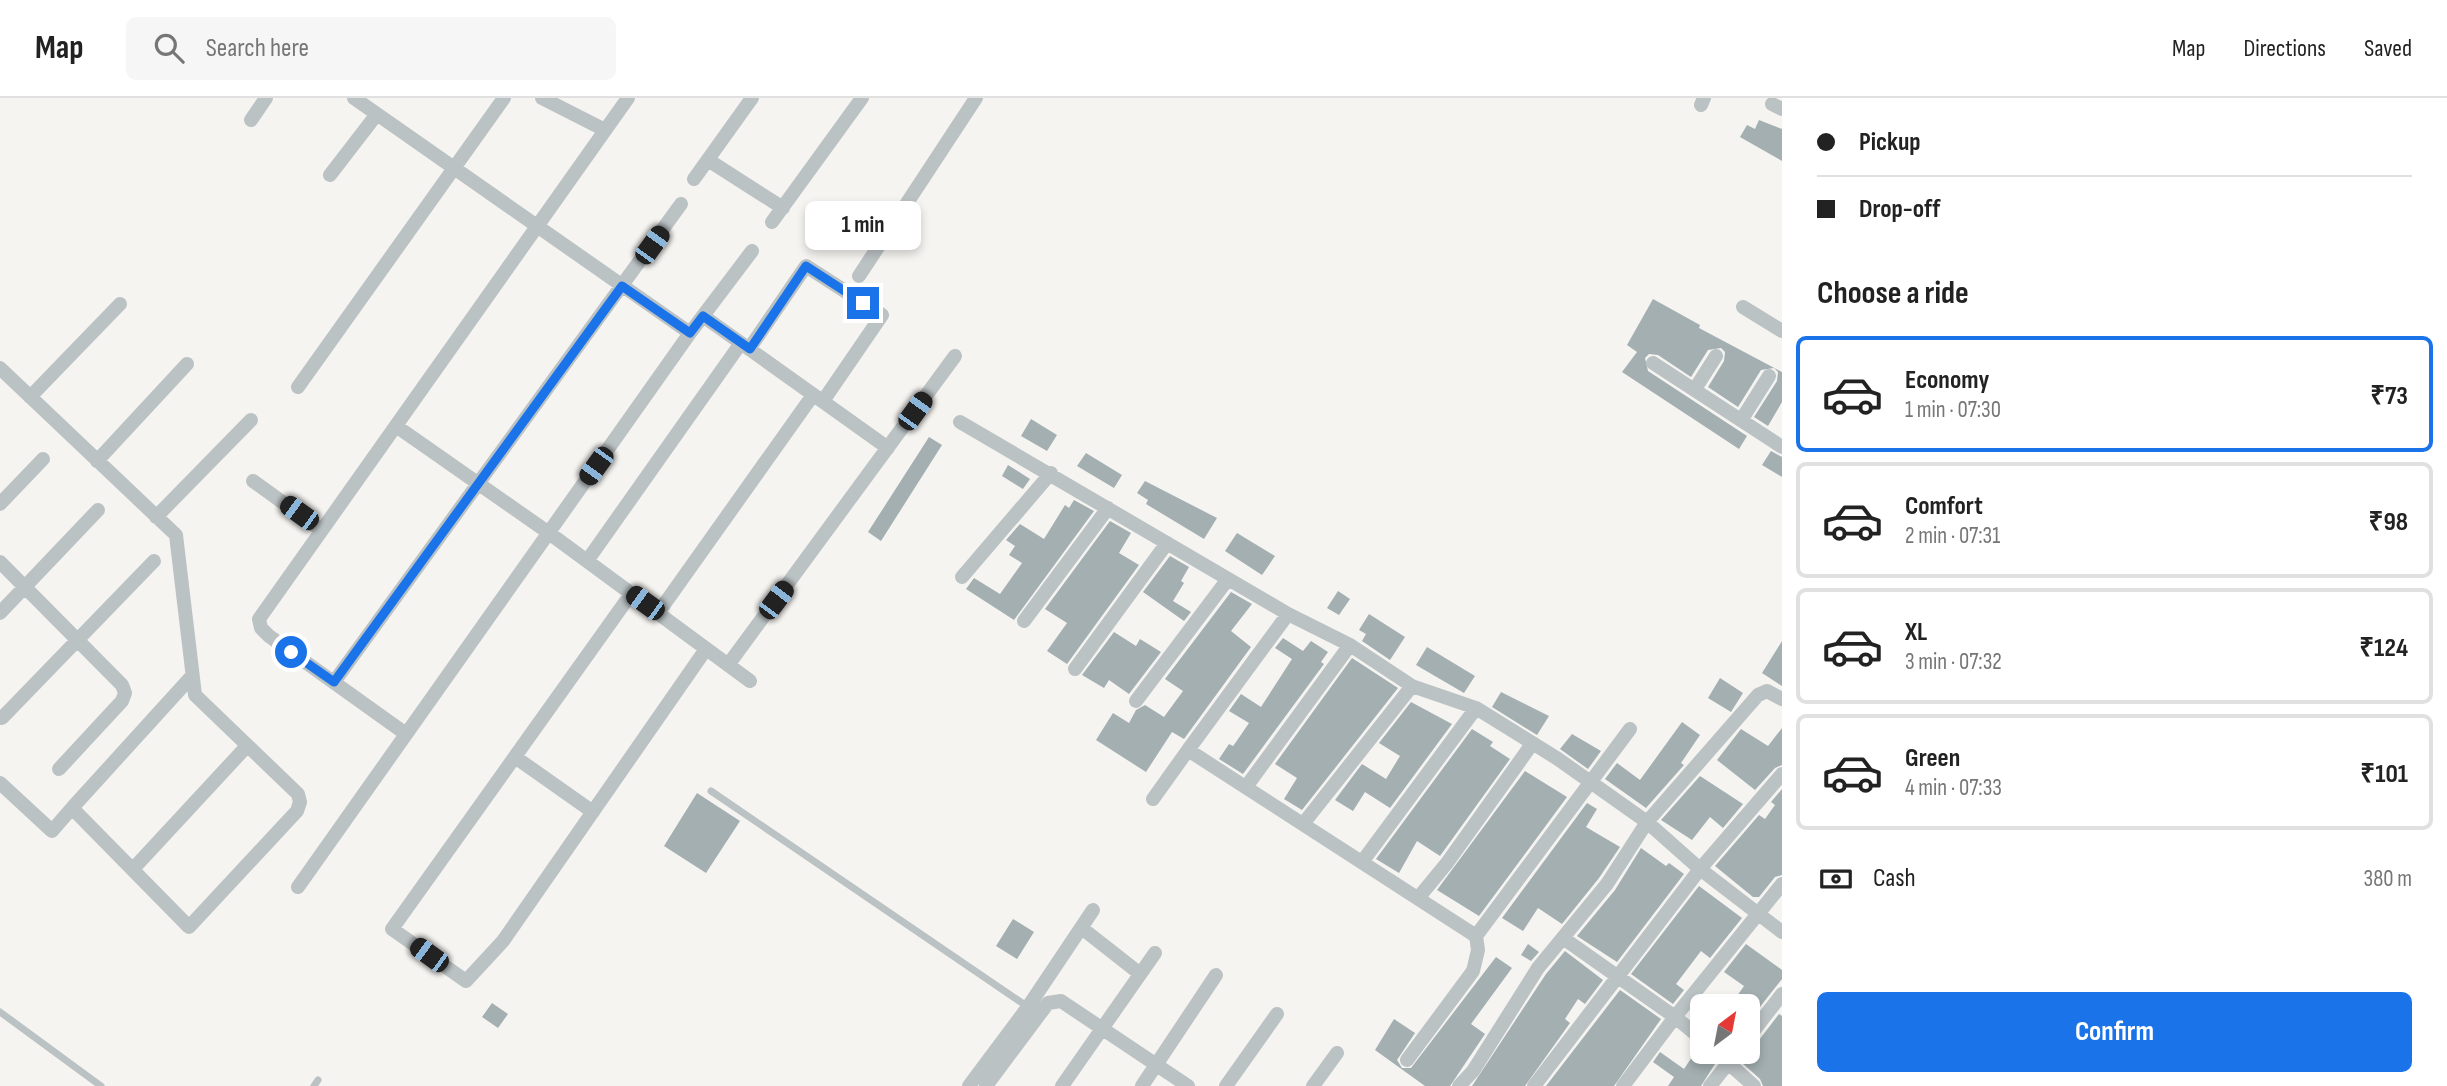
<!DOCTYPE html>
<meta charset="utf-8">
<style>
body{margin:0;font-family:"Sofia Sans Condensed",sans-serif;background:#f6f6f6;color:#222;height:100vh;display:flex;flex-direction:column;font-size:26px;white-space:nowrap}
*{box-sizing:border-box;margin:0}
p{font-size:23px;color:#767676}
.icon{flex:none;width:38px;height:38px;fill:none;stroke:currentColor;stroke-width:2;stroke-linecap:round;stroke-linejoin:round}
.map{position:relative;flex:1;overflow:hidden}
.panel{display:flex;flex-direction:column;background:#fff;width:665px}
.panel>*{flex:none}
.hud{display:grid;align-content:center;height:154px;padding:0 35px;background:#fff}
.needle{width:46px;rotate:32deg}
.controls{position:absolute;left:1690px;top:896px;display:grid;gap:14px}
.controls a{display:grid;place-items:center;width:70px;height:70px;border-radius:10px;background:#fff;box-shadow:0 4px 10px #0003;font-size:35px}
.end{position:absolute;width:32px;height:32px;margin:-16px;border:9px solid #1a73e8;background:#fff;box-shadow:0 0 0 4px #fff}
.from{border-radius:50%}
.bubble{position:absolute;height:49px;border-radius:10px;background:#fff;box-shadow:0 4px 10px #0003;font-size:23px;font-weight:700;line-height:49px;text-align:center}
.car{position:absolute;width:21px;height:42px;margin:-21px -10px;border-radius:9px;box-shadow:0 0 5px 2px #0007;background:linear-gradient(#222 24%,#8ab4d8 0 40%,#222 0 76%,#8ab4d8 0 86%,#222 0)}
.hud b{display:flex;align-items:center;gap:24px;height:66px;font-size:26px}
.hud b+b{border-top:2px solid #e0e0e0}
.hud i{width:18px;height:18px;background:#222}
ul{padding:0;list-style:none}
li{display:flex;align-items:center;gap:21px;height:116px;margin:0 14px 10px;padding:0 21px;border:4px solid #e0e0e0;border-radius:10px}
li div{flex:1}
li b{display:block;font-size:26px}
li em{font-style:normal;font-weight:700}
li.current{border-color:#1a73e8}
li>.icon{width:63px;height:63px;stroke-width:1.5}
h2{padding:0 35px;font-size:32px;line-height:84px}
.pay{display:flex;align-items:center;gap:18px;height:77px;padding:0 35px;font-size:26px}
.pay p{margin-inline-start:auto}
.button{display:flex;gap:14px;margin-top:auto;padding:14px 35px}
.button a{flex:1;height:80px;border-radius:10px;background:#1a73e8;color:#fff;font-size:28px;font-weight:700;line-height:80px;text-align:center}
header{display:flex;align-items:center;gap:42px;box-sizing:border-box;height:98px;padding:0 35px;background:#fff;border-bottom:2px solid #e0e0e0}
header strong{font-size:33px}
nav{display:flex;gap:38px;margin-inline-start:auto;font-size:24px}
.search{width:490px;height:63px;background:#f6f6f6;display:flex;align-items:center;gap:18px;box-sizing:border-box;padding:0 24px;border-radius:10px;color:#767676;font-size:26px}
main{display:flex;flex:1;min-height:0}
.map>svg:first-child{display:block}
.building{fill:#a3afb1}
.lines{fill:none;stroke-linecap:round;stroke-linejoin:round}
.service{stroke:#bbc2c4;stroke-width:7}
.minor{stroke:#bbc2c4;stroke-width:14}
.route{stroke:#1a73e8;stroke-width:9}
</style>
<header>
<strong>Map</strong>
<div class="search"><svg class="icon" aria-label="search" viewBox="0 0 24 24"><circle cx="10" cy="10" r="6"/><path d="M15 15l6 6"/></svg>Search here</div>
<nav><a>Map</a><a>Directions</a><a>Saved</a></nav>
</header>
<main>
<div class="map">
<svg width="1782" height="988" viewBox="0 0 1782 988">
<rect width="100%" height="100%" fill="#f5f4f1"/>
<path class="building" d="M1759 22 1782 31V63L1740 39 1747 27 1755 31Z
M1653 201 1700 227 1699 230 1782 274V304L1768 328 1754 319 1777 283 1778 274 1774 270 1761 272 1738 309 1708 289 1724 263 1725 254 1721 250 1708 252 1691 279 1658 257 1649 256 1645 260 1648 273 1747 338 1739 351 1622 274 1637 254 1627 247Z
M1031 321 1057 337 1047 353 1021 338Z
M929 339 942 347 881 443 868 434Z
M1771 353 1782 359V379L1762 367Z
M1086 355 1122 377 1114 390 1077 368Z
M1008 367 1030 381 1023 391 1002 378Z
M1145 383 1217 420 1204 441 1146 406 1148 402 1137 395Z
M1074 402 1094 413 1014 522 966 491 974 480 1000 496 1022 465 1009 457 1015 448 1006 442 1020 426 1044 441 1065 407 1069 410Z
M1110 423 1131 435 1119 455 1139 467 1067 566 1047 553 1067 525 1045 511Z
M1237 435 1275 458 1262 477 1225 453Z
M1170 458 1189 469 1181 483 1184 485 1173 503 1191 514 1184 523 1143 494Z
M1338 493 1350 501 1339 517 1327 510Z
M1231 494 1252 506 1231 533 1251 549 1184 641 1172 634 1146 674 1096 642 1113 615 1129 625 1136 612 1145 607 1164 619 1183 593 1165 581Z
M1369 516 1405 539 1390 562 1362 543 1366 536 1359 532Z
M1114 534 1136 548 1140 541 1161 554 1129 596 1109 582 1104 590 1082 577Z
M1283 540 1303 553 1311 543 1328 554 1321 564 1324 566 1243 676 1219 661 1229 646 1233 648 1236 644 1249 625 1229 613 1241 596 1261 609 1292 561 1275 550Z
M1782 543V588L1762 575Z
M1427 549 1475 578 1464 595 1416 567Z
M1352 560 1398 590 1302 712 1284 701 1297 680 1275 666Z
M1720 580 1743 595 1731 614 1708 600Z
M1501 594 1549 618 1537 637 1492 609Z
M1411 604 1452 626 1390 710 1365 694 1353 713 1335 702 1362 666 1386 681 1400 658 1379 645Z
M1682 624 1700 637 1681 665 1684 667 1646 710 1605 681 1617 665 1640 682Z
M1782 630V667L1775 670 1755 692 1717 662 1741 631 1768 648Z
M1472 631 1493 644 1490 648 1510 661 1440 758 1417 743 1399 775 1376 761Z
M1572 636 1601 653 1588 671 1560 651Z
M1525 673 1567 699 1479 818 1437 792Z
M1700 678 1743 706 1723 730 1710 719 1692 742 1661 722Z
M1782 691V777L1775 779 1759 799H1753L1715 768 1759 717 1765 721 1775 707 1771 704Z
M697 695 740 723 706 775 664 748Z
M1587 705 1597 711 1586 729 1620 749 1599 780 1562 826 1538 810 1523 833 1502 820Z
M1641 750 1666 768 1669 765 1684 776 1617 864 1577 838 1615 792Z
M1699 788 1742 820 1710 860 1701 853 1676 886 1684 892 1673 906 1631 876Z
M1013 821 1034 834 1017 861 996 848Z
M1528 846 1539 854 1531 863 1521 857Z
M1746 846 1782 872V881L1748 924V908H1730L1744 888 1724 874Z
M1565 853 1603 882 1585 906 1578 901 1565 921 1570 925 1525 988H1472L1546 876Z
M1496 859 1512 870 1471 926 1485 936 1450 988H1425L1375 952 1394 921 1415 935 1397 962 1402 970H1411Z
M1620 892 1661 921 1614 988H1546Z
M492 905 508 916 498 930 482 919Z
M1779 916 1782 918V988H1763L1760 981 1741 964 1748 949 1756 946Z
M1698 950 1707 954 1715 966 1701 988H1668L1674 979 1653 964 1660 954 1684 971Z"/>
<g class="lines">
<path class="service" d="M711 693 1028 909
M0 914 101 988
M314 988 318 982"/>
<path class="minor" d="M354 0 690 235
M542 0 605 32
M1772 6 1782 11
M1701 7 1704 0
M251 22 266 0
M708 62 783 110
M330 77 377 16
M694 81 752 0
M772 124 862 0
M859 178 976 0
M1743 209 1782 233
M703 218 888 350
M749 251 806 168 882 217 823 303
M1653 265 1782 349
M0 270 176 437 195 597 298 696 300 704 297 713 189 829 72 710 52 733 0 685
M298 289 504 0
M1695 291 1716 258
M30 299 120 206
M1742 321 1769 278
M960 324 1288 516 1350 547 1412 588 1476 610 1558 661 1647 724 1700 771 1782 834
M396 328 549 435 750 583
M97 363 187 266
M253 383 321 432
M0 406 43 361
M156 419 251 322
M587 463 741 245
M0 464 122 587 125 595 122 603 59 671
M962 479 1051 375
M631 496 392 831 466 883 503 843 706 551
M0 515 98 412
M658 515 813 297
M1024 523 1108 410
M728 567 955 258
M1075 571 1167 445
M334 584 681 106
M1136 603 1228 481
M2 620 154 463
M406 636 269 538 261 530 259 521 628 0
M1188 652 1288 516
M515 659 593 714
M1246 689 1350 547
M1153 701 1188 652 1476 838 1478 852 1473 873 1407 962
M72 710 192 578
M1303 726 1412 588
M1362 764 1476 610
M133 771 247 648
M298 789 690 235 752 153
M1419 799 1447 765 1532 646
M1088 835 1139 875
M1476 838 1630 631
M1563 840 1675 919 1623 988
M1748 940 1782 896
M1703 942 1675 919 1782 786
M1716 954 1754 988
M969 988 1028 909 1093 812
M986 988 1048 905 1061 903 1188 988
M1062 988 1155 855
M1142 988 1216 877
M1226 988 1277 916
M1313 988 1337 955
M1459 988 1473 973 1538 870 1607 786 1647 724 1758 597 1767 593 1782 601
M1534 988 1700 771 1782 676
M1710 988 1737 954"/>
</g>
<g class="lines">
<path class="route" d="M291 554 334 584 622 188 690 235 703 218 750 251 806 168 863 205"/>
</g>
</svg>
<div class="controls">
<a><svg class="needle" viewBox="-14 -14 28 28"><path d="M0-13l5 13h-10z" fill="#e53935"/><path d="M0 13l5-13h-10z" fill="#767676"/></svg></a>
</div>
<i class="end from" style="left:291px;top:554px"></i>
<i class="end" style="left:863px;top:205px"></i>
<div class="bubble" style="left:805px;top:103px;width:116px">1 min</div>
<i class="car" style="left:652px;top:147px;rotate:36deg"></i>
<i class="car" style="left:915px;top:313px;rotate:36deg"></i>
<i class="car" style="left:596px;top:368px;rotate:216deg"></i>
<i class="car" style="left:299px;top:415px;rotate:306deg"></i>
<i class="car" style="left:776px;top:502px;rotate:37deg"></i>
<i class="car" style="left:645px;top:505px;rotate:306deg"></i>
<i class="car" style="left:429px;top:857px;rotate:306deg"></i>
</div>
<section class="panel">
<div class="hud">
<b><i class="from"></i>Pickup</b>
<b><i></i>Drop-off</b>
</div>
<h2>Choose a ride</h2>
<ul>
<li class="current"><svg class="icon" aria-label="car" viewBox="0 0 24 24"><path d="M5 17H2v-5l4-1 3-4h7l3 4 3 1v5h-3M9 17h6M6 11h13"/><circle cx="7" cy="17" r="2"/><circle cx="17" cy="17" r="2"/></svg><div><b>Economy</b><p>1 min · 07:30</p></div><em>₹73</em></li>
<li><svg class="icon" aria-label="car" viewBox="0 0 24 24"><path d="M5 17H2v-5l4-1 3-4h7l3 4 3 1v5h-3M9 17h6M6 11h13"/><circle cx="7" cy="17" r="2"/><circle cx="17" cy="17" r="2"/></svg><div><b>Comfort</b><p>2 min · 07:31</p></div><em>₹98</em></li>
<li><svg class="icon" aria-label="car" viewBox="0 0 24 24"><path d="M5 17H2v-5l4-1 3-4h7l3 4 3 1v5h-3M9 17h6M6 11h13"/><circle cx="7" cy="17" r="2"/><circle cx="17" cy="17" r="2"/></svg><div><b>XL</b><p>3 min · 07:32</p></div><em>₹124</em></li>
<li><svg class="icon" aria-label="car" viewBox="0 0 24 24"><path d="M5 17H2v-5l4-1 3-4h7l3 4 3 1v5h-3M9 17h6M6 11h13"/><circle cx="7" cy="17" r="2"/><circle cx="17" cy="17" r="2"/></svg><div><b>Green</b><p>4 min · 07:33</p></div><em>₹101</em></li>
</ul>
<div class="pay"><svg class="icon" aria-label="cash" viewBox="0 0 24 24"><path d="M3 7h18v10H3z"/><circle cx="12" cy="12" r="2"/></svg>Cash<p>380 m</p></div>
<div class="button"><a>Confirm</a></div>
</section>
</main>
